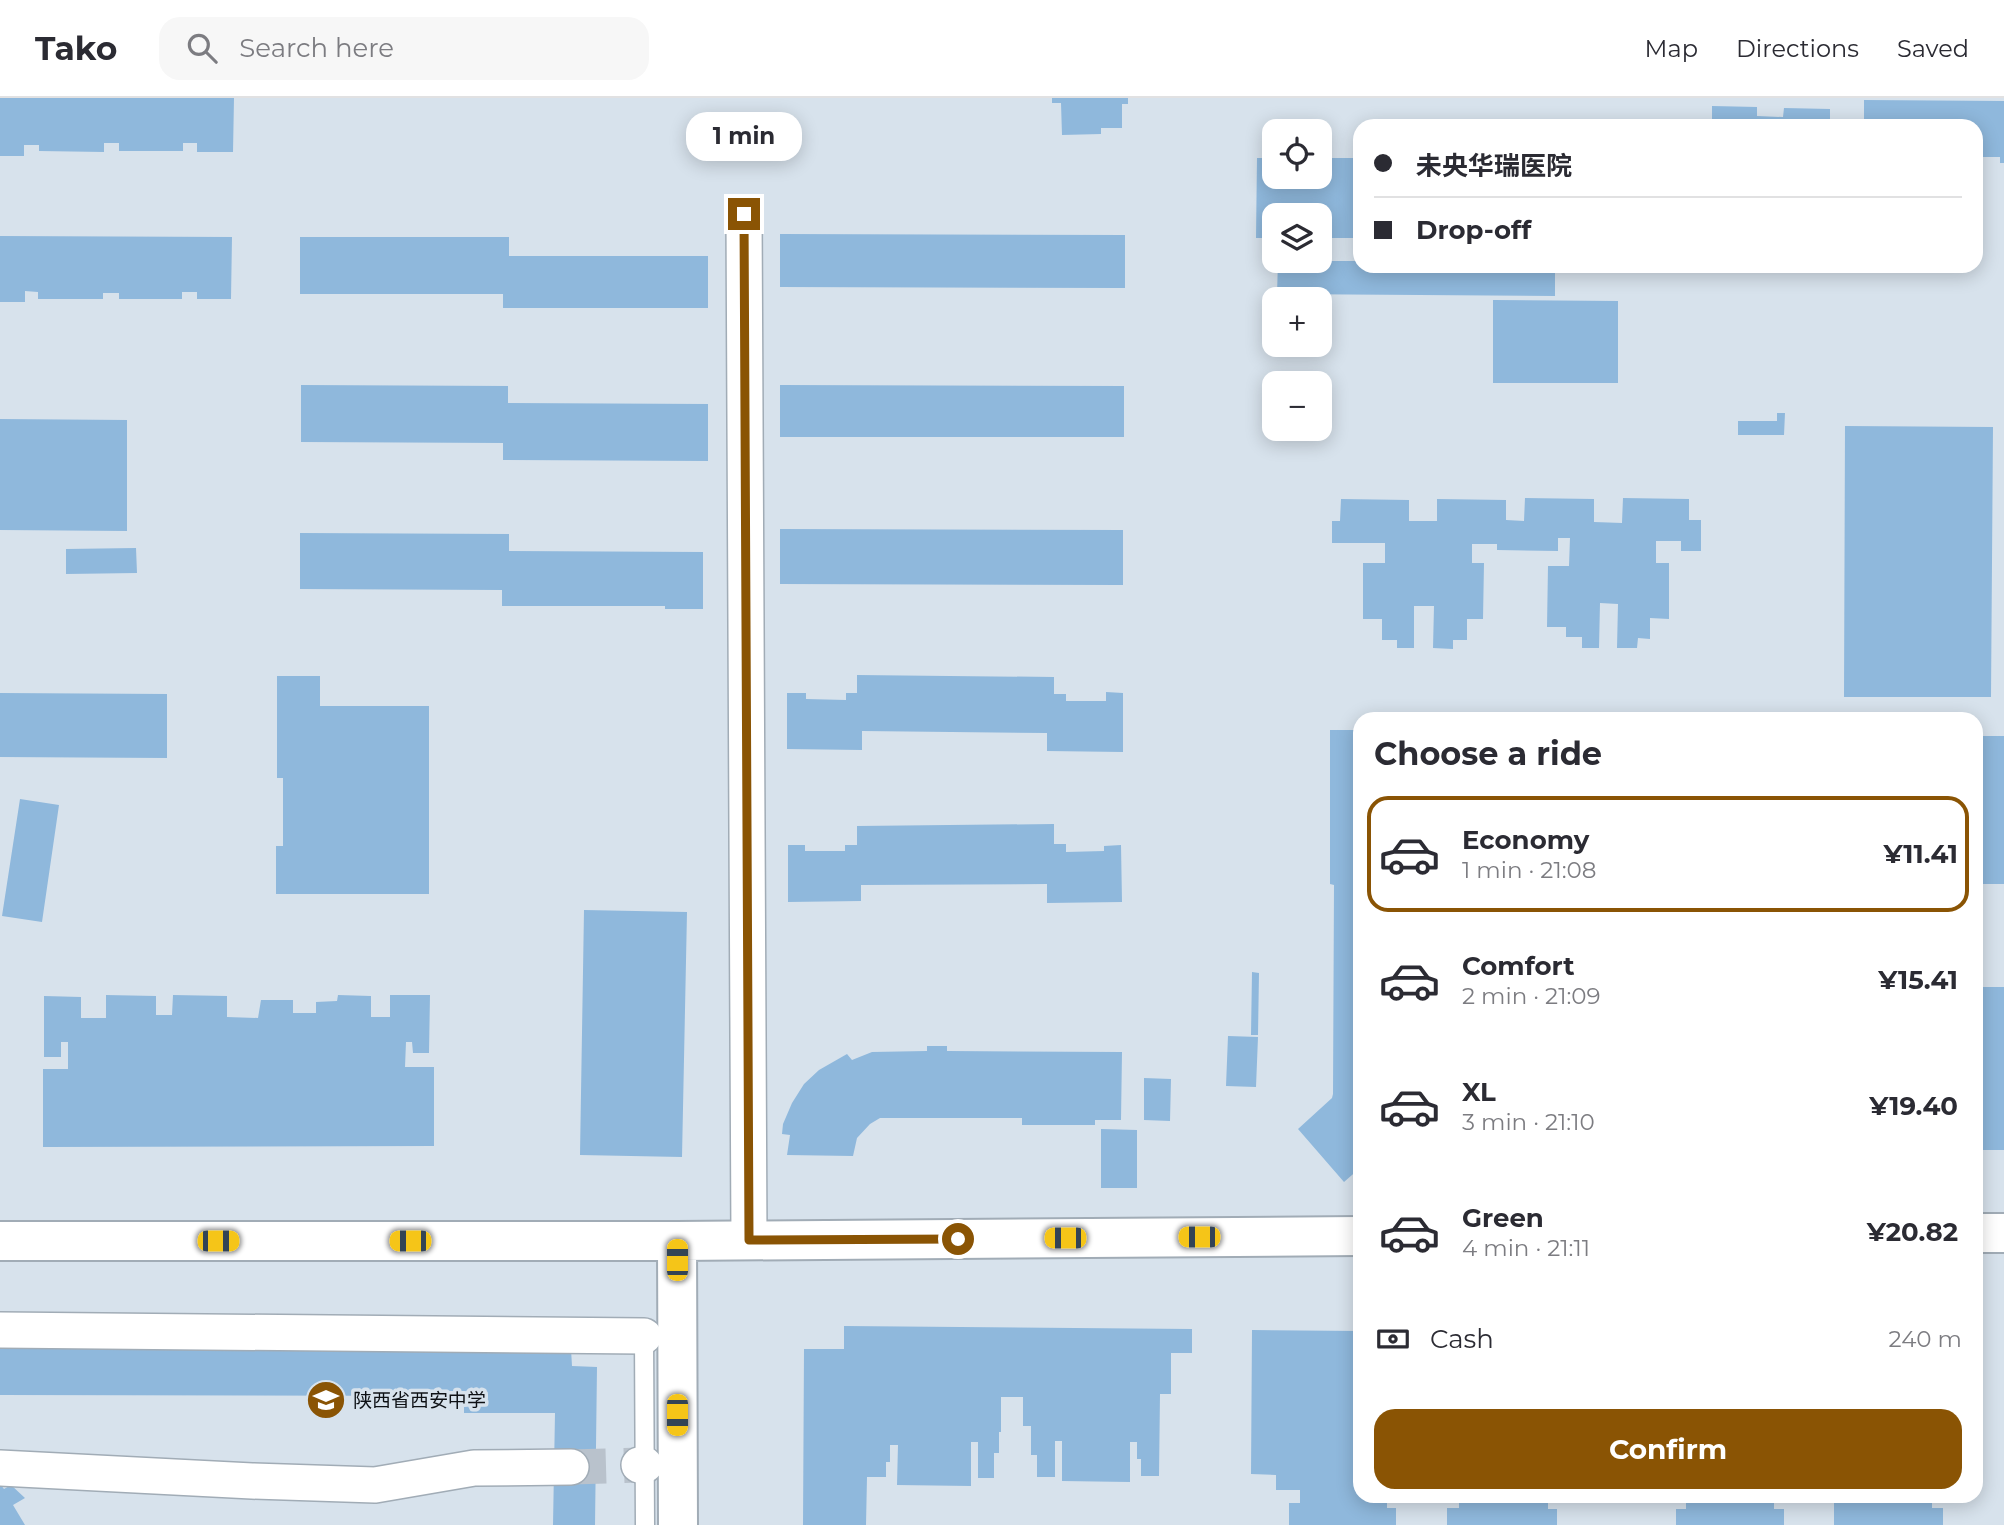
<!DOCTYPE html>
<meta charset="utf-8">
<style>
body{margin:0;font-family:Montserrat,"Noto Sans SC",sans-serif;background:#f7f7f7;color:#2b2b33;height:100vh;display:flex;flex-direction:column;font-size:26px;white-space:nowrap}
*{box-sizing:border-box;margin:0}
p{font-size:23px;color:#7c7c81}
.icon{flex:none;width:38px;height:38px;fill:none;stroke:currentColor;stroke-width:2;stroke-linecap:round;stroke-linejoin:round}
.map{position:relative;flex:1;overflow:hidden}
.details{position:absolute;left:1353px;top:614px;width:630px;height:791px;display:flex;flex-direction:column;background:#fff;border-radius:21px;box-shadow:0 4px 18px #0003}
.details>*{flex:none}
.guide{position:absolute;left:1353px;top:21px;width:630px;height:154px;border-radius:21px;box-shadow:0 4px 18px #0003;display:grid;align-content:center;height:154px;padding:0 21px;background:#fff}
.buttons{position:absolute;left:1262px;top:21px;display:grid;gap:14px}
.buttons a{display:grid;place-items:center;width:70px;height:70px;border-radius:14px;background:#fff;box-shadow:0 4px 18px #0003;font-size:35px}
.end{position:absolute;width:32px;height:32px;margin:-16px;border:9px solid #8a5404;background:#fff;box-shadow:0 0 0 4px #fff}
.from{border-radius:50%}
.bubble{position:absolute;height:49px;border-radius:21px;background:#fff;box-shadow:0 4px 18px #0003;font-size:23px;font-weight:700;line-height:49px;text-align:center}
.car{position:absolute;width:21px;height:42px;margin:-21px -10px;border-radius:9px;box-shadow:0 0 5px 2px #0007;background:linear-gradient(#f5c518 24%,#345 0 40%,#f5c518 0 76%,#345 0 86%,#f5c518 0)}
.guide b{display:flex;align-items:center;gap:24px;height:66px;font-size:26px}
.guide b+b{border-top:2px solid #e1e1e2}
.guide i{width:18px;height:18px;background:#2b2b33}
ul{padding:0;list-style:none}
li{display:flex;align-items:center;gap:21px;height:116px;margin:0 14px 10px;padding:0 7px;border:4px solid transparent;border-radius:21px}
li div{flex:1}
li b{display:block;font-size:26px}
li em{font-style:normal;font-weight:700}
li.on{border-color:#8a5404}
li>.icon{width:63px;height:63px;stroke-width:1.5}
h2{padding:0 21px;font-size:32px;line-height:84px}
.pay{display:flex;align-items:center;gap:18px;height:77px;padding:0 21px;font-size:26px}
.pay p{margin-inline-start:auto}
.cta{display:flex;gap:14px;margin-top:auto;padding:14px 21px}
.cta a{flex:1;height:80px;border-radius:21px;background:#8a5404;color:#fff;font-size:28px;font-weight:700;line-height:80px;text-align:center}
header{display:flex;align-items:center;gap:42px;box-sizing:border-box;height:98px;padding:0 35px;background:#fff;border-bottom:2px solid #e1e1e2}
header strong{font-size:33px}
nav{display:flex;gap:38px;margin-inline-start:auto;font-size:24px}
.search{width:490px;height:63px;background:#f7f7f7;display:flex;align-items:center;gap:18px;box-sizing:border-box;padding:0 24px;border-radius:21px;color:#7c7c81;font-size:26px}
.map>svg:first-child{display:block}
.building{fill:#8fb8dc}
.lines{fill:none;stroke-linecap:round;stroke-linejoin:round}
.street-tunnel{stroke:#b9c2cc;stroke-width:35;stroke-dasharray:35 18;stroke-linecap:butt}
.lane-casing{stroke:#a1acb6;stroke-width:21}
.street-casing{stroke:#a1acb6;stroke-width:38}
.secondary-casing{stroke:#a1acb6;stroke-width:42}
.lane{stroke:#fff;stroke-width:18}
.street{stroke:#fff;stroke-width:35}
.secondary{stroke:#fff;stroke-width:38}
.route{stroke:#8a5404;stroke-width:9}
.labels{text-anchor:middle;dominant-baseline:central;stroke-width:7;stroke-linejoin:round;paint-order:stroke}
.poi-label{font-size:19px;fill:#0d1014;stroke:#d7e2ec;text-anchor:start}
</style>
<header>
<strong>Tako</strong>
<div class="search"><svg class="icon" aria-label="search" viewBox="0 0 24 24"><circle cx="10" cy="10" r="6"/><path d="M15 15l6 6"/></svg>Search here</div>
<nav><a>Map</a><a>Directions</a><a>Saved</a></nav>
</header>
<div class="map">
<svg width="2004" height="1427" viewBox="0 0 2004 1427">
<rect width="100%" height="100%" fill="#d7e2ec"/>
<path class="building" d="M0 0H234L233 54H197V45H183V53H119V45H104V54L39 53V47H24V58H0Z
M1052 0H1128V6H1122V30H1101V36L1062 37 1061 5H1052Z
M1864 2 2004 3V65H2000V59H1976V28H1864Z
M1712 8 1757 9V18L1783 19 1784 10 1830 11V28H1712Z
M1257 60H1274V79H1320V60H1360V140H1320V117H1274V140H1256Z
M780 136 1125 137V190L780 189Z
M0 138 232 139 231 201H197V194H182V201H119V195H103V201H38V194L25 193V204H0Z
M300 139H509V158H708V210H503V196H300Z
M1278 163H1360V168H1555V198L1277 196Z
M1493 202 1618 203V285H1493Z
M301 287 508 288V305L708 306V363L503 362V345L301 344Z
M780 287 1124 288V339H780Z
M1777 315H1785L1784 337H1738V323H1777Z
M0 321 127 322V433L0 432Z
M1845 328 1993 329 1991 599H1844Z
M1525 400 1594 401V424L1622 425 1623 400 1689 401V422H1701V453H1681V443H1656V465H1669V521L1650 520V541L1638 540 1637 550H1617L1618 506 1600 505 1599 550H1582V539H1566V529H1547L1548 468H1569L1570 440H1558V453L1497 452V446H1472V465H1484L1483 521H1467V542H1453V551L1433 550 1434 508H1414V550H1397V542H1382V521H1363V465H1385V445H1332V423H1340L1341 401 1409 402V423H1437V401L1506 402V422L1524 423Z
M780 431 1123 432V487L780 486Z
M300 435 509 436V453L703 454V511H665V508H502V492L300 491Z
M136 450 137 475 66 476V451Z
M857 577 1054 579V596H1066V603H1106V594L1123 595V654L1047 653V635L862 633V652L787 651V595H806V601L846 602V595H857Z
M277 578H320V608H429V796H276V748H283V680H277Z
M0 595 167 596V660L0 659Z
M1330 632H1360V1070L1344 1084 1298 1031 1332 1000 1333 996 1334 787 1330 786Z
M1976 638H2004V786H1980V750H1976Z
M20 701 59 707 42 824 2 818Z
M1054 726V746H1066V754L1104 753V748L1121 747 1122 804 1047 805V786L861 787V803L788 804V747H805V753H845V747H857V728Z
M584 812 687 814 682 1059 580 1057Z
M1252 874 1259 875 1258 937H1251Z
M1976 889H2004V1052H1976Z
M106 897 156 898V917H172L173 897 227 898V919L258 920 261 902H293V915H316V904L337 903 338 897 371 898V919H390V897H430L429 955H413L412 944H406L405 969H434V1048L43 1049V971H68V944H61V959H44V898L81 899V920H106Z
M1228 938 1258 939 1256 989 1226 988Z
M927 948H947V953L1122 954 1121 1022H1095V1027H1022V1020H880L870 1026 857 1040 853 1058 787 1057 790 1037 782 1036 783 1026 792 1005 804 986 819 972 847 956 852 962 872 954 927 953Z
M1144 980 1171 981 1170 1023 1144 1022Z
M1101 1031 1137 1032V1090H1101Z
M0 1224 571 1251 572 1268 597 1269 595 1427H553L555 1315H464V1298L0 1297Z
M844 1228 1192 1231V1255H1171V1296H1160L1159 1378H1141V1361H1137V1344H1130V1384L1062 1383V1343H1055V1379H1037V1357H1031V1328H1023V1299H1001V1334H999V1355H994V1380H978V1344H971V1388L897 1387 898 1347H890V1364H886V1379H867L866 1427H803L804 1251H844Z
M1252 1232 1360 1233V1398H1387V1410H1396V1427H1289V1405H1300V1392H1276V1377L1251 1376Z
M0 1386 4 1391 11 1387 25 1400 13 1407 25 1427H0Z
M1459 1398H1548V1411H1557V1427H1447V1410H1459Z
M1686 1398H1774V1411H1784V1427H1676V1411H1686Z
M1844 1398H1932V1410H1943V1427H1834V1404H1844Z"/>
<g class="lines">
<path class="street-tunnel" d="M571 1369 639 1367"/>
<g class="lane-casing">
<path id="lane" d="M644 1238 645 1427"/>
</g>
<g class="street-casing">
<path id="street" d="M744 116 749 1142
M0 1232 644 1238
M639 1367H645
M0 1370 252 1383 375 1387 474 1370 571 1369"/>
</g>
<g class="secondary-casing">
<path id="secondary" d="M1976 1135H2004
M0 1143H677L1360 1138
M677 1143 678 1427"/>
</g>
<use href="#lane" class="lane"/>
<use href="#street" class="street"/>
<use href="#secondary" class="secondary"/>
</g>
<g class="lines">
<path class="route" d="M744 116 749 1142 958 1141"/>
</g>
<defs>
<g id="school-disc" transform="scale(2.0125)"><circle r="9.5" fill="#8a5404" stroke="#d7e2ec"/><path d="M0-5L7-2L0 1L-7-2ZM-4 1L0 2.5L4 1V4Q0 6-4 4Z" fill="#fff"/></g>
</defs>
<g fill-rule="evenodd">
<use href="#school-disc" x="326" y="1302"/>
</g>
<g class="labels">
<g class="poi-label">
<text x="353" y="1302">陕西省西安中学</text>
</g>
</g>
</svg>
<div class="buttons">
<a><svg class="icon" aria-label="locate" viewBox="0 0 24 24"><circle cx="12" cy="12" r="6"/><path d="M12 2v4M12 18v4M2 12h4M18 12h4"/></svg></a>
<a><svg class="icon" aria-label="layers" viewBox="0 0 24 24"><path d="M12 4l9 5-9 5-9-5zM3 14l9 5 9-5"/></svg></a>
<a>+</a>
<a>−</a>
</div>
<i class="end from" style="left:958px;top:1141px"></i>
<i class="end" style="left:744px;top:116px"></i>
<div class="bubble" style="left:686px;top:14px;width:116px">1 min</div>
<i class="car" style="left:1199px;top:1139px;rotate:270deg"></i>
<i class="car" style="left:1065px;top:1140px;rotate:270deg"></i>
<i class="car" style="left:218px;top:1143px;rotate:90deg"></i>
<i class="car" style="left:410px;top:1143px;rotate:270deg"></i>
<i class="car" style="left:677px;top:1162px;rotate:0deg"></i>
<i class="car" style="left:677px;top:1317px;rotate:180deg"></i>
<div class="guide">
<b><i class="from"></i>未央华瑞医院</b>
<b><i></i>Drop-off</b>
</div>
<section class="details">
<h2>Choose a ride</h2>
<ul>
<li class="on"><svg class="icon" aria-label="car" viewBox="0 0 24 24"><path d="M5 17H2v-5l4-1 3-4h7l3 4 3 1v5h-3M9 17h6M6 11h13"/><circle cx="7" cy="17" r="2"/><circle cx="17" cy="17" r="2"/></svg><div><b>Economy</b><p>1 min · 21:08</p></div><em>¥11.41</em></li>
<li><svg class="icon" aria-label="car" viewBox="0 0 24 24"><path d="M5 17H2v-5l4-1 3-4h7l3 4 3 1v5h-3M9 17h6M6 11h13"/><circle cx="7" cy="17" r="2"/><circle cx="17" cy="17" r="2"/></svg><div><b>Comfort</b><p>2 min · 21:09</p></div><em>¥15.41</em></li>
<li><svg class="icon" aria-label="car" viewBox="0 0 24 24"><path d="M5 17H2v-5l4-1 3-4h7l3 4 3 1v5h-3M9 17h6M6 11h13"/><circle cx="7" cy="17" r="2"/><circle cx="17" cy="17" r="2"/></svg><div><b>XL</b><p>3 min · 21:10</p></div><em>¥19.40</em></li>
<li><svg class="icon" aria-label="car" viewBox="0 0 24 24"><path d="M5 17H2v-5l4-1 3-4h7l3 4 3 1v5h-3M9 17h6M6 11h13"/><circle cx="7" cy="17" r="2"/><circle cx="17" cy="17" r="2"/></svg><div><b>Green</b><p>4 min · 21:11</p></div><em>¥20.82</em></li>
</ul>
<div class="pay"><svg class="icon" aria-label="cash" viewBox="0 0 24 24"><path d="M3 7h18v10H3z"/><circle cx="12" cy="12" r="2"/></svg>Cash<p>240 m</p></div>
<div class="cta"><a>Confirm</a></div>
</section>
</div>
